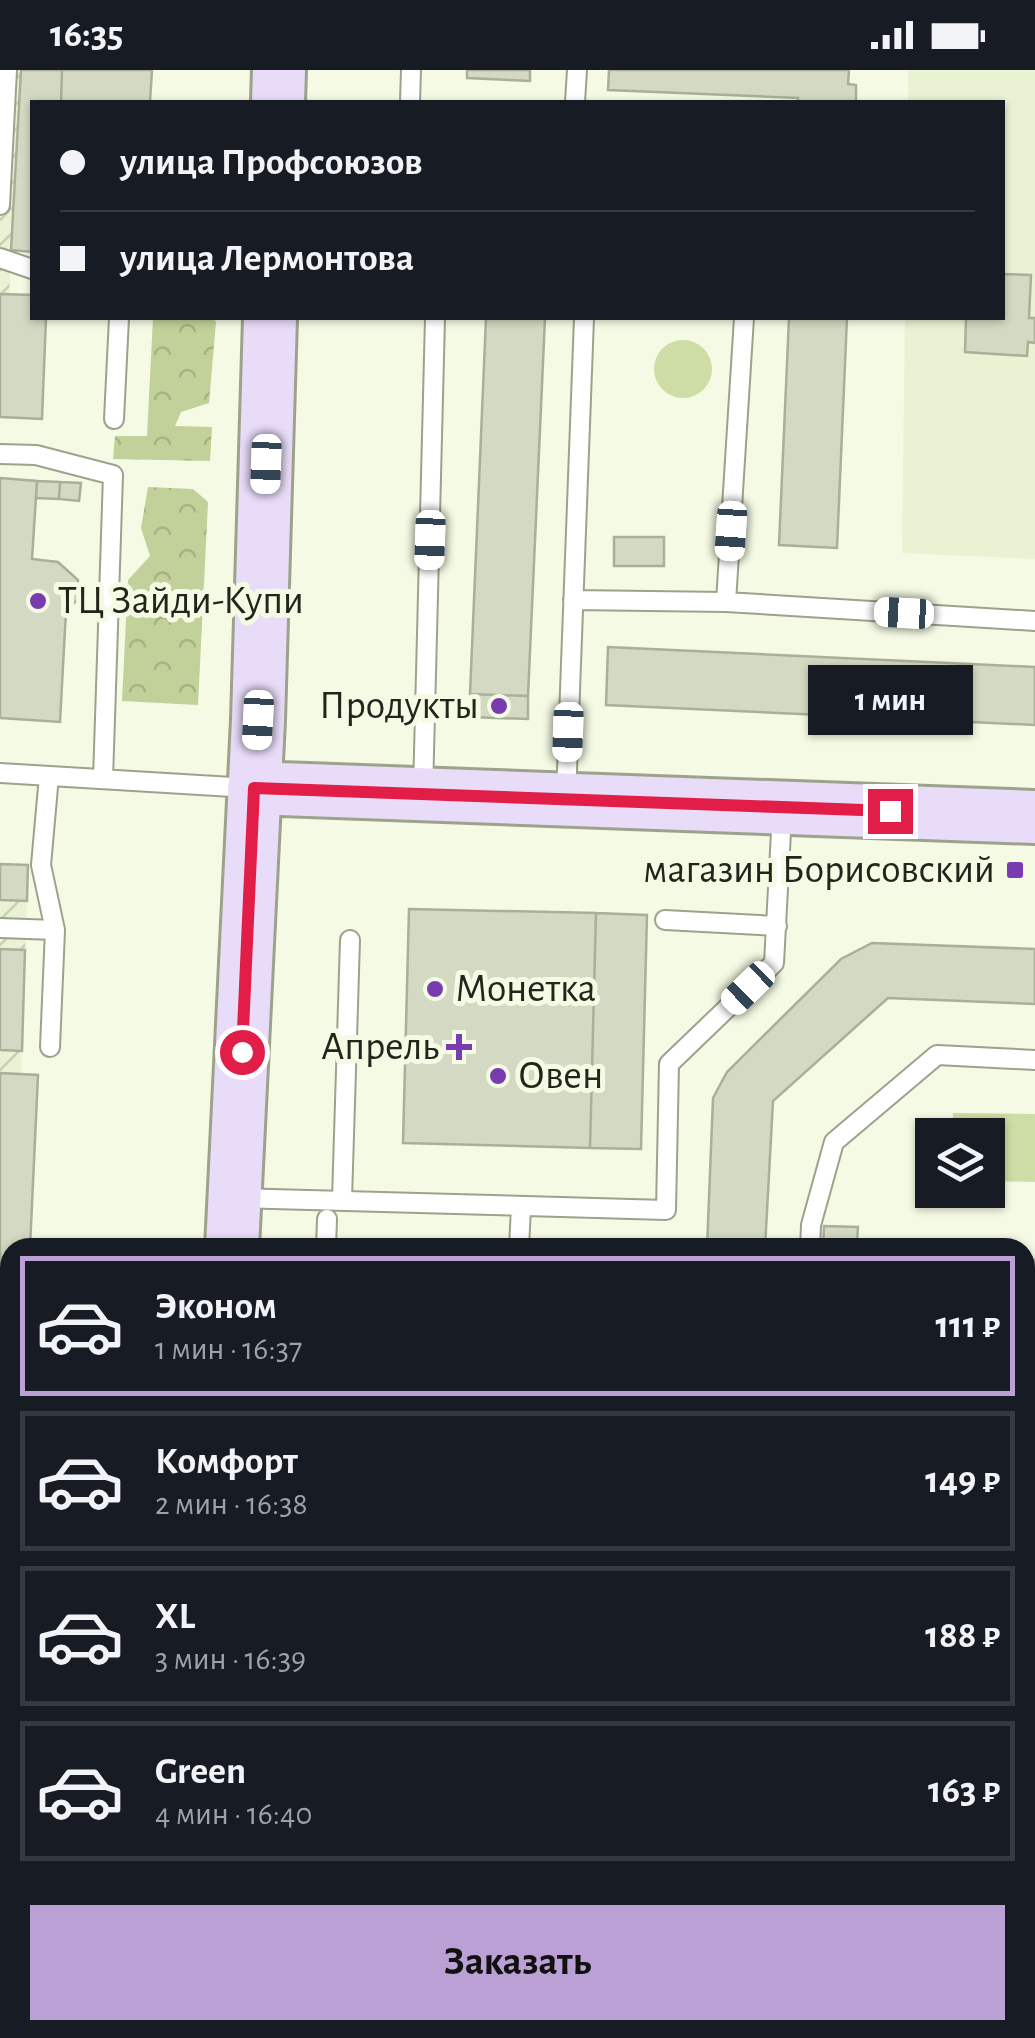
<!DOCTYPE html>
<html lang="ru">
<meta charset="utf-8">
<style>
body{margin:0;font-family:"Alegreya Sans",sans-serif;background:#242831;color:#f1f3f6;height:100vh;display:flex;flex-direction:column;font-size:38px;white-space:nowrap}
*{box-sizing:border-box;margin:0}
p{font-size:32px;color:#9ea1a6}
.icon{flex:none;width:55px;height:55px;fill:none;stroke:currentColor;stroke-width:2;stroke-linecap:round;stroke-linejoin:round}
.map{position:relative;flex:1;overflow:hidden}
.drawer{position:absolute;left:0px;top:1168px;width:1035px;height:802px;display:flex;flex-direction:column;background:#171b24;border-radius:30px 30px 0 0;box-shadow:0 2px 8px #0004}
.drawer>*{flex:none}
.top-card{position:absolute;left:30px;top:30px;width:975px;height:220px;border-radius:0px;box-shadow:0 2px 8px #0004;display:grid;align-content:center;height:220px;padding:0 30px;background:#171b24}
.fabs{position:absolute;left:915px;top:1048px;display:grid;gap:20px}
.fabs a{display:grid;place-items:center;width:90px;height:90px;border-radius:0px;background:#171b24;box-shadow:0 2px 8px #0004;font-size:50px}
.end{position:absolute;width:45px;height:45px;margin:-22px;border:12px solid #e11d48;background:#fff;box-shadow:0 0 0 5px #fff}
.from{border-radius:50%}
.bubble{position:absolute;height:70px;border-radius:0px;background:#171b24;box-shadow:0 2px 8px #0004;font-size:32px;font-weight:700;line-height:70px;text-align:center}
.car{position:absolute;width:30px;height:60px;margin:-30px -15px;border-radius:12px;box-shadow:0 0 8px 2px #0007;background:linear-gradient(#fff 24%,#345 0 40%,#fff 0 76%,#345 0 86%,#fff 0)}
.top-card b{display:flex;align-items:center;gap:35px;height:95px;font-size:38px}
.top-card b+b{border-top:2px solid #363941}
.top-card i{width:25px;height:25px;background:#f1f3f6}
ul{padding:18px 0 0;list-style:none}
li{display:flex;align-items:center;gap:30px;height:140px;margin:0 20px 15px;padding:0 10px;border:5px solid #363941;border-radius:0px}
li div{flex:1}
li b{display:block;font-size:38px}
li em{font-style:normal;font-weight:700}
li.current{border-color:#bba0d6}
li>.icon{width:90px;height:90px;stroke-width:1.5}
.cta{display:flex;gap:20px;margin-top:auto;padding:20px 30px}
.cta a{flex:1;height:115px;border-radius:0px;background:#bba0d6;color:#111;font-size:40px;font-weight:700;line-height:115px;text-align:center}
.status{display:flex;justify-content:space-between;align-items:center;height:70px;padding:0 50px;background:#171b24;direction:ltr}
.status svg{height:28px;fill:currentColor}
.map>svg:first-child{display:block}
.built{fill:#e9f2d3}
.industrial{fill:url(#industrial-furrows)}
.forest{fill:url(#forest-crowns)}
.green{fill:#cedca5}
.building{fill:#d3d9c2;stroke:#a9b099;stroke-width:2.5}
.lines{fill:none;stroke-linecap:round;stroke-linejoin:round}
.lane-casing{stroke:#9ca28c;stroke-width:22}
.secondary-casing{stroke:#9ca28c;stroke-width:58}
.lane{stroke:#fff;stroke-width:18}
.secondary{stroke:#e9dcf9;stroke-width:52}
.route{stroke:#e11d48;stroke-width:12}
.poi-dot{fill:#783bb0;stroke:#f4fae3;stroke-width:4}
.labels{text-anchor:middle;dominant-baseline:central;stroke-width:10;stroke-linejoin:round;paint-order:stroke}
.poi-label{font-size:40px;fill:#22251c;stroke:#f4fae3;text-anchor:start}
</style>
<div class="status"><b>16:35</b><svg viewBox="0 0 49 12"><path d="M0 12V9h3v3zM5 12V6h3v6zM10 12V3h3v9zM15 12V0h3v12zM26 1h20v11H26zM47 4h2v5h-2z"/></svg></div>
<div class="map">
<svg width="1035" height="1968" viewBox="0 0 1035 1968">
<defs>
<pattern id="industrial-furrows" width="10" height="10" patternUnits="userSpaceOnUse" patternTransform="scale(2.5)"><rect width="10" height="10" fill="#e9f2d3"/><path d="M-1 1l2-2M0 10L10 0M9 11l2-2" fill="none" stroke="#c8cfb5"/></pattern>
<pattern id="forest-crowns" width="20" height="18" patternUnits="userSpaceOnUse" patternTransform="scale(2.5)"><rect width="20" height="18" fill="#c2d199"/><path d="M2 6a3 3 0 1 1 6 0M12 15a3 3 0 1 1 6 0" fill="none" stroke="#a6b383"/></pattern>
</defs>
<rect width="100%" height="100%" fill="#f4fae3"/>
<path class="built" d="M908 0H1035V489L902 483 905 248H1002V32H908Z"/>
<path class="industrial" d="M0 0H152L150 32H32V182L12 180 9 224H0Z
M0 794 28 795 21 1004 0 1003Z"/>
<path class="forest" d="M153 248H213L216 252 209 333 181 342 175 356 212 357 210 391 113 389 115 366H147Z
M148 417 193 419 208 432 198 635 122 631 128 510 150 486 141 458Z"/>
<path class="green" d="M654 299a29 29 0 1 1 58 0a29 29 0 1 1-58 0Z
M953 1043 1035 1044V1112L988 1111V1065H952Z"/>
<path class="building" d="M21 0H62L61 32H32V182L11 180Z
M62 0H152L150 32H61Z
M467 0H530V11L467 8Z
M609 0H849L848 14 856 15V32H798V28L608 20Z
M1002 204 1031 205 1029 248H1035V273L1028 272 1027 286 965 282 966 248H1002Z
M0 224 32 225V248H46L42 349 0 347Z
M486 248H545L528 626 470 624Z
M789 248H847L837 478 779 475Z
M0 408 37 411 32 489 58 492 78 510 77 530 66 541 60 652 0 648Z
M37 411 60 412 59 429 36 428Z
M60 412 81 413 79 431 59 429Z
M614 467H664V496H614Z
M608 577 1035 597V655L606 635Z
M470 624 528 626V649L469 647Z
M0 794 28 795 27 831 0 830Z
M409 839 596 843 590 1078 403 1073Z
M596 843 647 845 641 1079 590 1078Z
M872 873 1035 879V934L888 928 773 1031 765 1178H707L713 1028 727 1002 841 889Z
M0 879 25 880 22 981 0 980Z
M0 1003 38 1005 30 1178H10V1193H0Z
M824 1156 858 1157 857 1173H874V1178H823Z
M1025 1190H1035V1246H1025Z
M0 1193H10V1235L0 1234Z
M1025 1552H1035V1611L1025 1610Z
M1025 1748 1035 1749V1968H1003V1960H1025Z
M354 1960H409V1968H353Z"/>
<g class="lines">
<g class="lane-casing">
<path id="lane" d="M410 32 411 0
M575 32 577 0
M0 135 7 0
M0 188 32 199
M114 349 119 248
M0 384 36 385 113 405 103 709
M573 530 726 532 1035 551
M726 532 744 248
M0 703 249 718
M49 706 41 795 55 860 50 977
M423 722 435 248
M566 727 584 248
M665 850 777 856
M0 858 55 860
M239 1128 666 1140 669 994 774 893 782 743
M342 1130 350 870
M326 1178 327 1149
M519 1178 521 1137
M810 1178 811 1155 834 1072 937 985 1035 990
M0 1253 10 1255
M1025 1297H1035
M0 1353 10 1354
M1025 1465H1035
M0 1528 10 1526
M0 1574H10
M1025 1674 1035 1675
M0 1885H10
M292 1968V1960
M473 1968V1960
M783 1968 784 1960
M961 1968 962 1960"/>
</g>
<g class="secondary-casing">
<path id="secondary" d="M278 32 279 0
M254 718 1035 747
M232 1178 258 650 270 248
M199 1968V1960"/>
</g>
<use href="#lane" class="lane"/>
<use href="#secondary" class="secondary"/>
</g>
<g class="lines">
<path class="route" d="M242 982 254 718 890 741"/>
</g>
<g class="poi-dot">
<circle cx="38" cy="531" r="10"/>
<circle cx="499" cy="636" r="10"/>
<rect x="1005" y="790" width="20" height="20" rx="5"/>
<circle cx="435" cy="919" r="10"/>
<path d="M454 962h10v10h10v10h-10v10h-10v-10h-10v-10h10z"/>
<circle cx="498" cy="1006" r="10"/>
</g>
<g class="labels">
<g class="poi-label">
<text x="58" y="531">ТЦ Зайди-Купи</text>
<text x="479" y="636" text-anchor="end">Продукты</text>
<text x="995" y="800" text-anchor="end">магазин Борисовский</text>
<text x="455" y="919">Монетка</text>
<text x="439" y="977" text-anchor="end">Апрель</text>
<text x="518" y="1006">Овен</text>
</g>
</g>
</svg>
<div class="fabs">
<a><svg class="icon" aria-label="layers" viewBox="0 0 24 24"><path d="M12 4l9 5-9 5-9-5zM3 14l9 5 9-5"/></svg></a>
</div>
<i class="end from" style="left:242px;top:982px"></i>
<i class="end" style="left:890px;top:741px"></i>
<div class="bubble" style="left:808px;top:595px;width:165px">1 мин</div>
<i class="car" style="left:266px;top:394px;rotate:182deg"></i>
<i class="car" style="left:731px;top:461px;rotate:184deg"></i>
<i class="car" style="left:430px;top:470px;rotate:182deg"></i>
<i class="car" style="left:904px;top:543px;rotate:273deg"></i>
<i class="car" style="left:258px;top:650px;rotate:183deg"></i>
<i class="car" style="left:568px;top:662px;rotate:182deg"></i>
<i class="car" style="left:748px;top:918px;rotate:226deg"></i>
<div class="top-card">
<b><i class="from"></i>улица Профсоюзов</b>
<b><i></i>улица Лермонтова</b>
</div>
<section class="drawer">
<ul>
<li class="current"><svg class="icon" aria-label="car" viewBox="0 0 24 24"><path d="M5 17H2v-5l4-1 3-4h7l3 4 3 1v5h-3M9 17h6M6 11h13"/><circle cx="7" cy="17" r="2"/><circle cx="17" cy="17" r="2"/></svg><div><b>Эконом</b><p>1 мин · 16:37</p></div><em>111 ₽</em></li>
<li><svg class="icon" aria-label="car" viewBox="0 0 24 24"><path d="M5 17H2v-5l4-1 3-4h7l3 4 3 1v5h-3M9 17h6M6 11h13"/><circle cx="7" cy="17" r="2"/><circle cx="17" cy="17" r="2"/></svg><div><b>Комфорт</b><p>2 мин · 16:38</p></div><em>149 ₽</em></li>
<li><svg class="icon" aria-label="car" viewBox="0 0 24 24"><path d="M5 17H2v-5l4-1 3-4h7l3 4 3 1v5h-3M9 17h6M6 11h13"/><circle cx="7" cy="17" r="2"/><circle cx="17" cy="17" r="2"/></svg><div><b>XL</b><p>3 мин · 16:39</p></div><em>188 ₽</em></li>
<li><svg class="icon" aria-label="car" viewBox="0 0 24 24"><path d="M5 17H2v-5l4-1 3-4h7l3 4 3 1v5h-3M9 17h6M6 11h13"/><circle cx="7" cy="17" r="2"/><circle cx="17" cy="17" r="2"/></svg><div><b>Green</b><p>4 мин · 16:40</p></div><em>163 ₽</em></li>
</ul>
<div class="cta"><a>Заказать</a></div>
</section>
</div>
